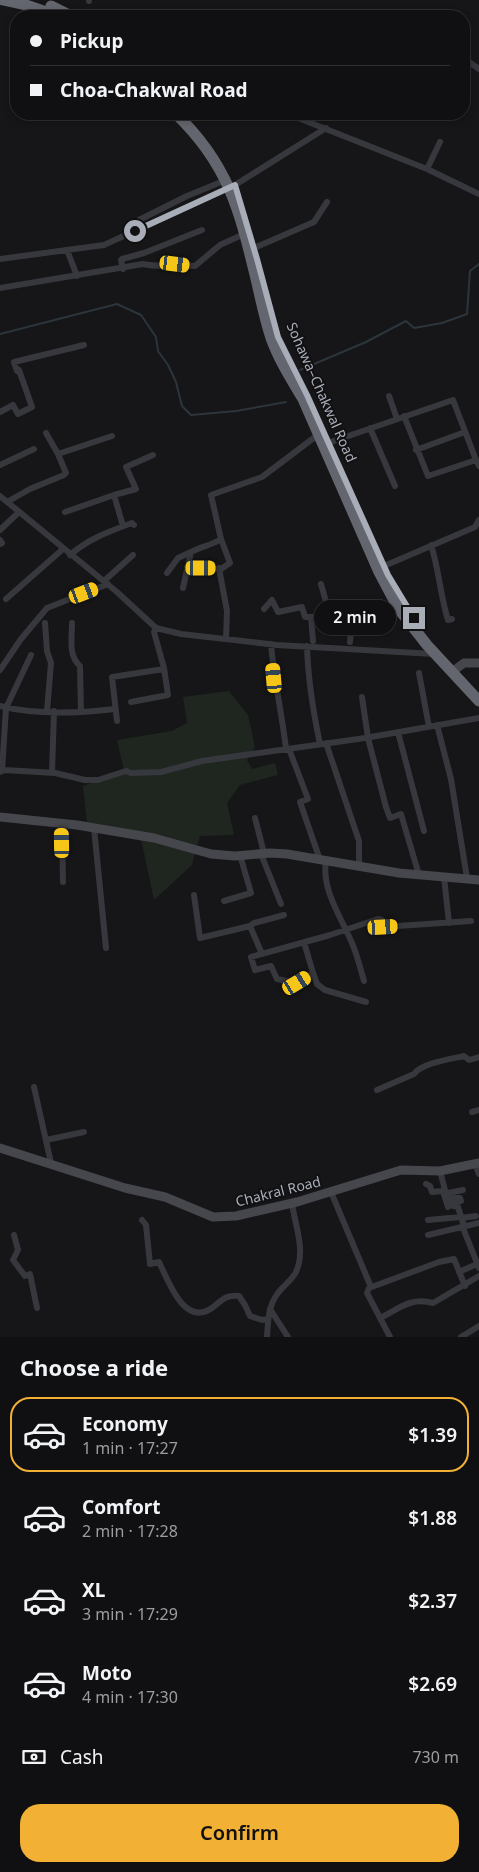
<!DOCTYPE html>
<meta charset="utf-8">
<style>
body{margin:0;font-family:"Noto Sans",sans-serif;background:#1e1e20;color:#f1f3f6;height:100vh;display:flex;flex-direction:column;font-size:19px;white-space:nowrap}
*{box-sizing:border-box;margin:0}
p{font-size:16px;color:#9c9d9f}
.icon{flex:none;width:28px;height:28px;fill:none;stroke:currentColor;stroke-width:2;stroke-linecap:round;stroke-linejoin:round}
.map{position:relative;height:1337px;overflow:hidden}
.details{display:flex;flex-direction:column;background:#101012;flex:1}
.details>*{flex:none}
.hud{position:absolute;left:10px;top:10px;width:460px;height:110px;border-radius:20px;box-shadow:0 2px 8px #0003,0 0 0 1px #303032;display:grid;align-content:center;height:110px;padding:0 20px;background:#101012}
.end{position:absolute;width:22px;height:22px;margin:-11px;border:6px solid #a8adb8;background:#111;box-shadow:0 0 0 2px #111}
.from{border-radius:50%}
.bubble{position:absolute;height:35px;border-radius:18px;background:#101012;box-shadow:0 2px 8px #0003,0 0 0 1px #303032;font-size:16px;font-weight:600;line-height:35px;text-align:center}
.car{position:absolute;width:15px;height:30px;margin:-15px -8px;border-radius:6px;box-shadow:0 0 4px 1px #0007;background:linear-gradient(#f5c518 24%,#345 0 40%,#f5c518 0 76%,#345 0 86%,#f5c518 0)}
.hud b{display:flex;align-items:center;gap:18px;height:48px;font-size:19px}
.hud b+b{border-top:1px solid #303032}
.hud i{width:12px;height:12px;background:#f1f3f6}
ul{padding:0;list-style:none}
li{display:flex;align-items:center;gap:15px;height:75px;margin:0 10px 8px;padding:0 10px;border:2px solid transparent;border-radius:20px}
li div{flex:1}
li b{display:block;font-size:19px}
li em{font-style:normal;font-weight:600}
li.on{border-color:#f2b134}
li>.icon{width:45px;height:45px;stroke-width:1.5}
h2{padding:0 20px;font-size:22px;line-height:60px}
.pay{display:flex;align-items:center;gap:12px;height:55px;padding:0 20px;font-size:19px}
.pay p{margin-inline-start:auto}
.button{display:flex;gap:10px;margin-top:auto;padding:10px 20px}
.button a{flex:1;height:58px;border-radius:20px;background:#f2b134;color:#111;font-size:20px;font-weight:600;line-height:58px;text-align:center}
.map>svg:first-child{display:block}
.green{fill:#1e261f}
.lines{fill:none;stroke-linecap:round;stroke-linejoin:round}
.stream{stroke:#2c353c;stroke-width:2}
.street{stroke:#37383d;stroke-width:6}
.secondary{stroke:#45474d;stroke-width:9}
.highway{stroke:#63666e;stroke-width:11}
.route{stroke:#a8adb8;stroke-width:6}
.labels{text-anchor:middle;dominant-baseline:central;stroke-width:4;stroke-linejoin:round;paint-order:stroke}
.street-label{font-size:14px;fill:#a8adb8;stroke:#111113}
</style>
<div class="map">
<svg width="479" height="1337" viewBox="0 0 479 1337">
<rect width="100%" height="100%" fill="#161618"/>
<path class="green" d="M229 691 248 715 255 747 247 760 252 769 275 763 278 775 240 785 227 803 234 835 200 836 192 865 154 900 141 839V832L87 822 83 786 124 770 117 740 172 731 187 723 183 697Z"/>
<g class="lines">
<path class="stream" d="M0 334 117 304 141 315 156 337 158 351 168 365 176 382 182 406 191 415 236 411 286 402
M300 370 366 342 406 321 414 328 442 323 467 314 470 271 479 264"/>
<path class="street" d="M89 1V0
M466 60 479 69
M288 114 427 169 479 194
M427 169 440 142
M139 220 187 196 226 180
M254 248 314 222 327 202
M67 250 77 276
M0 259 104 245 235 185 326 128
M123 269 121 260 122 259 144 253 202 230
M0 288 143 264C160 268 176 264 195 266L220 245 244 234
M389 396 397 419
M0 412 13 405 18 414 32 407 19 370 17 371 14 362 84 345
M404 416 428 476 476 460 479 466
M370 428 395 486
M46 433 58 454
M328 443 453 400 476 460
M416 450 465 432
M0 465 34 449
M114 495 136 489 126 467 153 455
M0 496 117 592 156 628 181 634 277 645 434 654
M7 502 30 489 64 475 66 473 58 454 112 436
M65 512 114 495 123 526
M0 530 19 512
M0 540 2 543 0 544
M431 545C439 569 440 595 448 620L452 619
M70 555C88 539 110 531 132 523L134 525
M384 566 475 527 479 520
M187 567 221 569 230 563 221 539 211 495 262 477 319 434
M219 568 227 611 226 639
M167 573 178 558 191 552
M104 581 133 555
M321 584 330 616
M183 588 191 552C198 548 217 543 221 539
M6 599 63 549
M264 609 272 600 278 612 302 607 305 617H311L313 641
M311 617 352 614
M45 623 47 651 51 663 47 711
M72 623C72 638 68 656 80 666L81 712
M350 642 353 608 388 611
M271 644C274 680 282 714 286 749
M307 646C308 680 313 711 320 744
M0 670 21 639 47 608 108 584
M419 673 429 727
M362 697 368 738 386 807 390 818 401 814 419 875
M131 702 168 695 164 668 154 632 156 628
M0 706C34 715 81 713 115 709
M117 721 112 677 164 669
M437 725 451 779 467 878
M398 732 424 831
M326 743 359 841V866
M289 749 308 799 300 802 320 860
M2 771 6 708 31 655
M0 772 4 770 55 773 85 780H98L126 771 131 773 161 772 202 761 365 738 479 718
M52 773 54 711
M255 818 264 853
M62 823 63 882
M94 828 106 948
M261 854 281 904
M326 861C321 892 344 921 354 948 358 959 361 970 364 981
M444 877 449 923
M194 895 200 938 250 926 262 954
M224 901 251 893 240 855
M250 926 254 923 284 915
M304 942 313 973
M366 1002 325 990 317 984 313 973 297 983 277 979 271 966 255 970 251 957 330 935 378 919 382 920 383 927 471 921
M34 1087 51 1163
M377 1090 414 1074C422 1063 451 1059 464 1056L469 1060 479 1057
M472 1112 479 1110
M46 1140 84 1132
M475 1164 479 1174
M440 1171 446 1194
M426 1184 430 1186 432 1192 443 1191 448 1207 450 1205 458 1207 463 1223
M331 1192 371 1287
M454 1198H460L461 1201 451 1203 448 1193 463 1190
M461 1218 476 1216
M142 1220 146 1225 150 1264 159 1262C169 1282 184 1327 212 1308 221 1301 226 1294 239 1296L245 1305 250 1316 262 1320 268 1319
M428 1220 461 1217
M463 1228 479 1268
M14 1235 18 1250 13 1260 25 1276 30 1274 37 1308
M428 1235 479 1223
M459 1272 477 1264
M270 1309 288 1337
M380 1318C400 1308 411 1297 433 1303L479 1276
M267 1337C268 1322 268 1306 278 1293 283 1286 292 1280 296 1272 306 1250 295 1226 292 1203
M390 1337 367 1293 369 1288 439 1262 454 1259 465 1286
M461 1337 479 1326"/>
<path class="secondary" d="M452 672 464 663H479
M0 817 77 825 154 838 211 854 235 856 270 853 287 854 399 873 479 880
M0 1148 125 1188 165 1197 213 1217 236 1216 297 1202 401 1170 440 1171 479 1163"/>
<path class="highway" d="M3 0 26 5 58 16
M51 6 71 16
M176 114C230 166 240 213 257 283 261 301 265 320 271 338 279 360 291 379 303 399L379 572 398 608 427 645 479 701"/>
</g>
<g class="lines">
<path class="route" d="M135 231 235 185 257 259 278 337 307 395 388 575 414 618"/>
</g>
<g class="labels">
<g class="street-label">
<text transform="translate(322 392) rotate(66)">Sohawa–Chakwal Road</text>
<text transform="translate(278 1191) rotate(-14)">Chakral Road</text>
</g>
</g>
</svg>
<i class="end from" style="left:135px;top:231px"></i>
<i class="end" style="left:414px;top:618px"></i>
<div class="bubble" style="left:314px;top:600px;width:82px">2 min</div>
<i class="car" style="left:175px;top:264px;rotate:97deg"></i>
<i class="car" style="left:201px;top:568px;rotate:90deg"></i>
<i class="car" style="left:84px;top:593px;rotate:69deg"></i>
<i class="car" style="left:274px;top:678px;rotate:355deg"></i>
<i class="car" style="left:62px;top:843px;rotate:359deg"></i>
<i class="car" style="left:383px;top:927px;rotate:87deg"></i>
<i class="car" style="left:297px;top:983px;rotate:59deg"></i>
<div class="hud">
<b><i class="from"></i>Pickup</b>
<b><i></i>Choa-Chakwal Road</b>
</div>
</div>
<section class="details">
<h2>Choose a ride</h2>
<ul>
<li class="on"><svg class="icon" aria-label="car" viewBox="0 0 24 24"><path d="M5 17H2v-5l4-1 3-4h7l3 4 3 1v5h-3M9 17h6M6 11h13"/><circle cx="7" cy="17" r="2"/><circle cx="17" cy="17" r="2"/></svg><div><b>Economy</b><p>1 min · 17:27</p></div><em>$1.39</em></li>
<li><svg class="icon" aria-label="car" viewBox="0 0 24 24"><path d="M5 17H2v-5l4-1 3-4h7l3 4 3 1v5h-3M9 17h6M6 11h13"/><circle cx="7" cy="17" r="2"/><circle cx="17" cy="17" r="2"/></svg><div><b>Comfort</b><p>2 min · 17:28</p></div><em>$1.88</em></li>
<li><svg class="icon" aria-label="car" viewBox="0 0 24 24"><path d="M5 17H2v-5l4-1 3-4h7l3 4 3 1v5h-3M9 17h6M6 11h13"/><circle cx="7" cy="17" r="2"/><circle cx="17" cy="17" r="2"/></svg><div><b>XL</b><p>3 min · 17:29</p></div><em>$2.37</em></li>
<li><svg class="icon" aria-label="car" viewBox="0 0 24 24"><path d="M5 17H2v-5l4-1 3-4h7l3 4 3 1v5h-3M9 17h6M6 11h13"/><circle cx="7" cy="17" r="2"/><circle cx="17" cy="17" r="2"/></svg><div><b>Moto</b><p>4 min · 17:30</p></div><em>$2.69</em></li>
</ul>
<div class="pay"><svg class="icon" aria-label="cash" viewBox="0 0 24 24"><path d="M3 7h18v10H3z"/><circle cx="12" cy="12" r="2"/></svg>Cash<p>730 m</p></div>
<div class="button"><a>Confirm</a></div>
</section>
